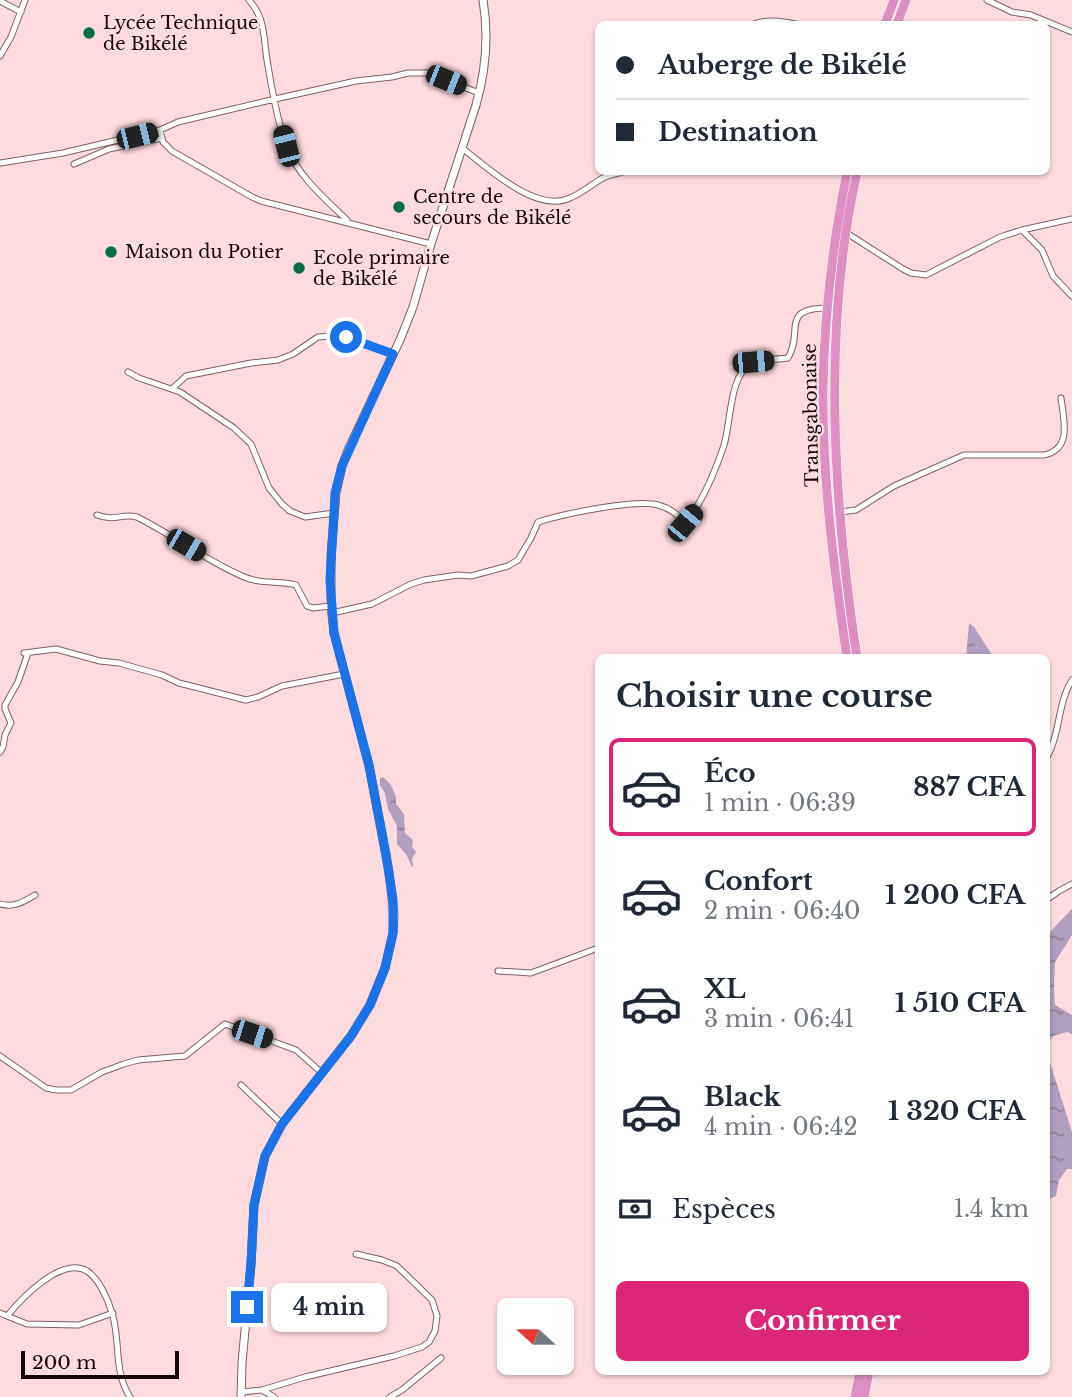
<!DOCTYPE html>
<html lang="fr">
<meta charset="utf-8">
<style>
body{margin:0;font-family:"Libre Baskerville",serif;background:#f6f6f7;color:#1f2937;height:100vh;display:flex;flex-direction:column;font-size:26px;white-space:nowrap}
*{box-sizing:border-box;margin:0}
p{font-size:23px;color:#747a83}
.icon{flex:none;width:38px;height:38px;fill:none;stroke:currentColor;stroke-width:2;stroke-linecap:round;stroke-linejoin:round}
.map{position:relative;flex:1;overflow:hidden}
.panel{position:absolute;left:595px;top:654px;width:455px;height:721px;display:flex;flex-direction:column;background:#fff;border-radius:10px;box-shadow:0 2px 5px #0004}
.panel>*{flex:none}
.guide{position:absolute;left:595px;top:21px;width:455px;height:154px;border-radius:10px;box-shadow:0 2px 5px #0004;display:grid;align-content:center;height:154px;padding:0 21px;background:#fff}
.needle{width:46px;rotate:291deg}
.buttons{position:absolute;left:497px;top:1298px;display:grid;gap:14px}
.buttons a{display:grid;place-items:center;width:77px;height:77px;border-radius:10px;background:#fff;box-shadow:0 2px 5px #0004;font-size:35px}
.scale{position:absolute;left:21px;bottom:18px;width:158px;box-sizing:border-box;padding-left:7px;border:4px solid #150a0b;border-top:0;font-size:19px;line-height:24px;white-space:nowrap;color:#150a0b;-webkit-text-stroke:5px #fedbdf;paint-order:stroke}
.end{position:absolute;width:32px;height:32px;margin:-16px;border:9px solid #1a73e8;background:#fff;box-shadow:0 0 0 4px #fff}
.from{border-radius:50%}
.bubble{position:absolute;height:49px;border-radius:10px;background:#fff;box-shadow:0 2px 5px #0004;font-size:23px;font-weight:800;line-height:49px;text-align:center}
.car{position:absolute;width:21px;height:42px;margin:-21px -10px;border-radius:9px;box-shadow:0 0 5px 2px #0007;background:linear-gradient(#222 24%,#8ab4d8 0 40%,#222 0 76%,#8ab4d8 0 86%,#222 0)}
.guide b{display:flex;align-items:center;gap:24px;height:66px;font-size:26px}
.guide b+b{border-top:2px solid #e0e1e3}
.guide i{width:18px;height:18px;background:#1f2937}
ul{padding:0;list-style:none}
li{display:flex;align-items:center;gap:21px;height:98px;margin:0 14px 10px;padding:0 7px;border:4px solid transparent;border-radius:10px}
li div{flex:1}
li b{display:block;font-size:26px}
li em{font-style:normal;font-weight:800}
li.current{border-color:#db2777}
li>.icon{width:63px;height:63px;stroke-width:1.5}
h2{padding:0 21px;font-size:32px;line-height:84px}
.pay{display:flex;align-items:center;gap:18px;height:77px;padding:0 21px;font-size:26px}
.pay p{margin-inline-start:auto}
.action{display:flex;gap:14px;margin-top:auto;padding:14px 21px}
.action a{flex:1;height:80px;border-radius:10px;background:#db2777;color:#fff;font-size:28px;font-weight:800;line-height:80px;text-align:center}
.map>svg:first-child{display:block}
.water{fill:url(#water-ripples)}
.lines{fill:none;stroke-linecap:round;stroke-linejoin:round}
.street-casing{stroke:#7e6164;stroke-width:7}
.secondary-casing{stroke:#7e6164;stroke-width:9}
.highway-casing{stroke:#fff;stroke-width:10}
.street{stroke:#fff;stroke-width:5}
.secondary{stroke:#fff;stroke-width:7}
.highway{stroke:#dd8fc2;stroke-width:9}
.route{stroke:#1a73e8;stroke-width:9}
.poi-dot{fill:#046f46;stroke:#fedbdf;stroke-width:2.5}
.labels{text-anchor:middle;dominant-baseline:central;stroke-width:5;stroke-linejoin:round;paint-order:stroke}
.poi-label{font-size:18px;fill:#150a0b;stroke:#fedbdf;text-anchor:start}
.street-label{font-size:18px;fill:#150a0b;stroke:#fedbdf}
</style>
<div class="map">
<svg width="1072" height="1397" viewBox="0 0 1072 1397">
<defs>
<pattern id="water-ripples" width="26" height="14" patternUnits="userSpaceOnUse" patternTransform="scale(1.75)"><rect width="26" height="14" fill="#b09fbd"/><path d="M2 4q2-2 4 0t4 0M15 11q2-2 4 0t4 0" fill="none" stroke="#8e8098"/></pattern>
</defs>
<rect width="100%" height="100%" fill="#fedbdf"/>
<path class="water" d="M969 623 974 627 994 658H966Z
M383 777 391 785 396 797V804L404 814 405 833 413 840 412 847 416 852 412 859 413 866 412 867 406 854 397 844V826L388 809 385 793 380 785V778Z
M1072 909V935L1055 962 1054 988 1055 1005 1072 1015V1034L1067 1032 1053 1036 1047 1045V935Z
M1046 1050 1072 1132V1169H1067L1059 1180 1056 1196 1047 1200V1156L1049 1141 1046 1126Z"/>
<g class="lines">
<g class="street-casing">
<path id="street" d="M249 0C267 20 263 41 268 66 272 90 278 123 286 145 296 174 326 200 347 220
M987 0 1012 12 1031 15 1072 32
M0 1 21 12
M754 24C767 19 781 21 795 24
M0 56 11 37 25 0
M160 130 163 142 172 151 252 197 261 201 431 244
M462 148C487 167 536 214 570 198 582 193 592 184 603 178 609 175 616 174 623 172
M0 163 63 153 160 130 178 122 275 99 356 81 392 77 408 73H428L479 93
M74 164 109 149 162 138
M1022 230 1072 219
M845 232 903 269 911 273 926 275 1000 237 1022 230 1042 250 1053 276 1072 296
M128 372 139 378 180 392 234 428 251 444 269 488 282 504 290 511 305 517 334 513
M173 388 186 376 251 363 278 360 293 354 318 337 332 336 346 337 393 354
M841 512 856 510 894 486 964 455H1044C1072 449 1064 421 1061 398
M97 515C116 522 121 513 137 517 173 535 205 560 242 576 260 585 279 580 296 585L307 606 313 608 331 606
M332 613 372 604 411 584 424 580 458 575 471 576 508 566 518 560 531 538 538 522C563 514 634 499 658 505 669 508 678 514 685 523 702 503 716 469 724 445 731 423 729 376 751 363 760 358 777 360 788 358 804 332 779 308 828 308
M24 653 56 649 100 661 119 663 162 675 179 683 246 700 258 697 282 686 344 674
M0 752 3 747 5 735 11 723 5 709V705L18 682 28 653
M1046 759C1061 733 1057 704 1072 680
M1046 900 1059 891 1072 884
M0 904C14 908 23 902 35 895
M498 971 531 973 598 948
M0 1056 46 1088 56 1090H71L102 1072 124 1064 138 1060 185 1056 225 1024 296 1050 322 1073
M241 1085 282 1124
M0 1313 7 1316C21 1299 61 1256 87 1271 99 1279 108 1299 112 1313 121 1341 113 1371 130 1397
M7 1316 27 1324 79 1325 113 1313
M262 1390 274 1397
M241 1392 262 1390 305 1377 394 1356 422 1347 429 1342 435 1331 437 1316 432 1300 397 1266 382 1260 356 1254
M390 1397 402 1390 441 1358"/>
</g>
<g class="secondary-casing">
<path id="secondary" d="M241 1397 242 1363 251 1264 254 1205 265 1156 282 1124 351 1036 370 1005 385 968 393 933 394 915 389 872 369 766 334 633 331 606V555L336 493 342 466 348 450 400 340 413 307 431 244 476 105C486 70 489 36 483 0"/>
</g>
<g class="highway-casing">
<path id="highway" d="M885 24 894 0
M897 24 906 0
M847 658C834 569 822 478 823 388 824 316 833 243 847 172
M857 658C833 500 822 329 857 172
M855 1397 860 1372
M864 1397 869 1372"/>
</g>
<use href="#street" class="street"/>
<use href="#secondary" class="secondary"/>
<use href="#highway" class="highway"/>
</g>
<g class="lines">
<path class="route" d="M247 1307 251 1264 254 1205 265 1156 282 1124 351 1036 370 1005 385 968 393 933V900L386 854 369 765 334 633 330 580 334 513 335 493 342 466 393 354 346 337"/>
</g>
<g class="poi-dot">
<circle cx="89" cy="33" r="7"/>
<circle cx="399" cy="207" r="7"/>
<circle cx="111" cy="252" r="7"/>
<circle cx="299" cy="268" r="7"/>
</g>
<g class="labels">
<g class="poi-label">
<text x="103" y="23">Lycée Technique<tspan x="103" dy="21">de Bikélé</tspan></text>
<text x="413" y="197">Centre de<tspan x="413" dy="21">secours de Bikélé</tspan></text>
<text x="125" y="252">Maison du Potier</text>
<text x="313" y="258">Ecole primaire<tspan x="313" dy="21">de Bikélé</tspan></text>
</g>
<g class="street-label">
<text transform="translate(811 415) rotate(-91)">Transgabonaise</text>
</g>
</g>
</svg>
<div class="buttons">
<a><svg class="needle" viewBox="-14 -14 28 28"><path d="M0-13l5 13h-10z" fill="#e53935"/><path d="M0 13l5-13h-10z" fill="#747a83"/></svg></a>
</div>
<div class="scale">200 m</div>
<i class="end from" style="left:346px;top:337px"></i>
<i class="end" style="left:247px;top:1307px"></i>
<div class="bubble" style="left:271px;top:1283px;width:116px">4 min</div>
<i class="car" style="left:446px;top:80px;rotate:112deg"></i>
<i class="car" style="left:137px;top:136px;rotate:76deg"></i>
<i class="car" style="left:286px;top:146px;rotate:346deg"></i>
<i class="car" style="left:753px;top:362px;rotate:85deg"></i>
<i class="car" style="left:685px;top:523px;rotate:40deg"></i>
<i class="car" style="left:186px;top:545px;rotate:120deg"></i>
<i class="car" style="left:252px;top:1034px;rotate:108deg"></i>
<div class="guide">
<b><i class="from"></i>Auberge de Bikélé</b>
<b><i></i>Destination</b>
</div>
<section class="panel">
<h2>Choisir une course</h2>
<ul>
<li class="current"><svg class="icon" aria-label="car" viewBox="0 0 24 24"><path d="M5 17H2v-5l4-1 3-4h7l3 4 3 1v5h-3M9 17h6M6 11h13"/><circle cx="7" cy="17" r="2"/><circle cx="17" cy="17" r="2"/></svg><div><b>Éco</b><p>1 min · 06:39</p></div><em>887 CFA</em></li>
<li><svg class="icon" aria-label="car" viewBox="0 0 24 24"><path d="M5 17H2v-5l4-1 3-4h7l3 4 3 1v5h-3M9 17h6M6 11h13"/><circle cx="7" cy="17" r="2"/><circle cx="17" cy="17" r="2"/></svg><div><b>Confort</b><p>2 min · 06:40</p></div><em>1 200 CFA</em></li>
<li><svg class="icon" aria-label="car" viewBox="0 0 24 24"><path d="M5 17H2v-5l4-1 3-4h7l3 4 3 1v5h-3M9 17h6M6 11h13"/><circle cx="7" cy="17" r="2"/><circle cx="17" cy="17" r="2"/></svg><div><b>XL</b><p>3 min · 06:41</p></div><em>1 510 CFA</em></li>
<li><svg class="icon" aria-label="car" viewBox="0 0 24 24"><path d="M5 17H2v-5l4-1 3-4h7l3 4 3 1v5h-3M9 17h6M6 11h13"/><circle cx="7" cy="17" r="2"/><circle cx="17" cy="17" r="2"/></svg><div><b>Black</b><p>4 min · 06:42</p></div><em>1 320 CFA</em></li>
</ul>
<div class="pay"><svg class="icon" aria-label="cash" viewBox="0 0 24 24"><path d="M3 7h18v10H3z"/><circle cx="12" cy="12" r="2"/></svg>Espèces<p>1.4 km</p></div>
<div class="action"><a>Confirmer</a></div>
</section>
</div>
